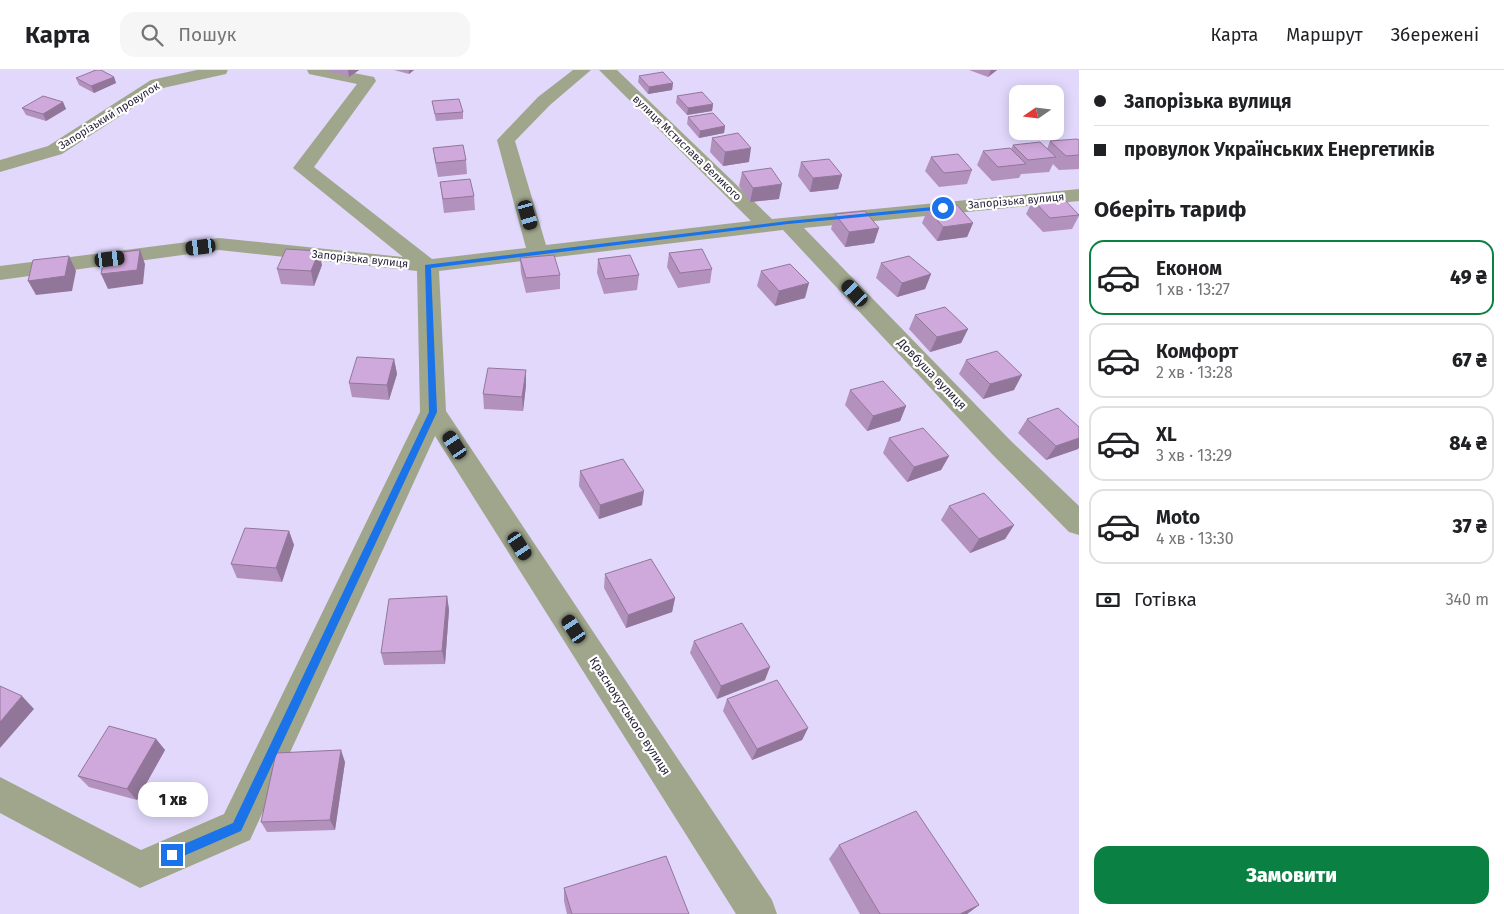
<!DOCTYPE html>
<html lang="uk">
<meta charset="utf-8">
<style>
body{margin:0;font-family:"Fira Sans",sans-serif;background:#f6f6f6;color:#202124;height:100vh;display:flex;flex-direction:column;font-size:19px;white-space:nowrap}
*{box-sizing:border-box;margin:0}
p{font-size:16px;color:#757577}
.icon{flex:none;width:28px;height:28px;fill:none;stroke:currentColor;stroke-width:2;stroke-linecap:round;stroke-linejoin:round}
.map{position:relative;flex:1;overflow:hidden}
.panel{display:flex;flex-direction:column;background:#fff;width:425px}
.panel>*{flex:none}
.banner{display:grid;align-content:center;height:110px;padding:0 15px;background:#fff}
.needle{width:32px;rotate:256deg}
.controls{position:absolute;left:1009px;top:15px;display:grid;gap:10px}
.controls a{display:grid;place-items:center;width:55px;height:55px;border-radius:10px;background:#fff;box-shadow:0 2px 12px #0003;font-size:25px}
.end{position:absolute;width:22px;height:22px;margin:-11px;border:6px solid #1a73e8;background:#fff;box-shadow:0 0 0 2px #fff}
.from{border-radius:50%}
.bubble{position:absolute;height:35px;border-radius:15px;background:#fff;box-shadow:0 2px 12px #0003;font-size:16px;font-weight:800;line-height:35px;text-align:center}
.car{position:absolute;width:15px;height:30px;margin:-15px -8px;border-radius:6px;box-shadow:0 0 4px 1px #0007;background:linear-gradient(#222 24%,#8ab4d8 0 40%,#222 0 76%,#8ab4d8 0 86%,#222 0)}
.banner b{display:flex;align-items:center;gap:18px;height:48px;font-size:19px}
.banner b+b{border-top:1px solid #e0e0e0}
.banner i{width:12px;height:12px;background:#202124}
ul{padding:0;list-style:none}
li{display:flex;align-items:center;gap:15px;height:75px;margin:0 10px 8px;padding:0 5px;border:2px solid #e0e0e0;border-radius:15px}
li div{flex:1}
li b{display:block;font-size:19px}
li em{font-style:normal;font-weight:800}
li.active{border-color:#0b8043}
li>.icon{width:45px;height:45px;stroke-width:1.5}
h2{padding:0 15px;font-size:22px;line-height:60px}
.pay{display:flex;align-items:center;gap:12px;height:55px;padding:0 15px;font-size:19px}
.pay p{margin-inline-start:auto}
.action{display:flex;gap:10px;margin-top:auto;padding:10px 15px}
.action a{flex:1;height:58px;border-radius:15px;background:#0b8043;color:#fff;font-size:20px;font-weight:800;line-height:58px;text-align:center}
header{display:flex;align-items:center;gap:30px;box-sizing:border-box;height:70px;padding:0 25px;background:#fff;border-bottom:1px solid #e0e0e0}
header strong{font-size:24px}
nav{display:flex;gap:28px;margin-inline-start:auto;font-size:18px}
.search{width:350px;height:45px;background:#f6f6f6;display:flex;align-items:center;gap:12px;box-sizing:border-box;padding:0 18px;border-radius:15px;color:#757577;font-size:19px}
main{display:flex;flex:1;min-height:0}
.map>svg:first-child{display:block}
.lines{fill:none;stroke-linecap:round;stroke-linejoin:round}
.minor{fill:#a0a68c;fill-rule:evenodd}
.wall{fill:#b391bd}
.shaded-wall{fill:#92769a}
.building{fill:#d0a9dc;stroke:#92769a}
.route{fill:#1a73e8}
.labels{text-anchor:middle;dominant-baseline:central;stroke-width:4.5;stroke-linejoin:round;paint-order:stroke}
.far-street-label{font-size:11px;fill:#261f35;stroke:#fff}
.street-label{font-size:12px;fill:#261f35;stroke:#fff}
</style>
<header>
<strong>Карта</strong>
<div class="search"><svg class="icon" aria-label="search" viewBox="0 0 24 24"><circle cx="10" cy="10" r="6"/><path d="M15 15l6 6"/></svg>Пошук</div>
<nav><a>Карта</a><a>Маршрут</a><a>Збережені</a></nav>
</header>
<main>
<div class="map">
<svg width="1079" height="844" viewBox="0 0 1079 844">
<rect width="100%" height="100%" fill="#e1d8fc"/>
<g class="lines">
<path class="minor" d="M197 0H228L226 4 163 18 62 84 0 102V90L48 76 151 10Z
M307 0H339L374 7 376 11 314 97 432 189 526 178 497 70 538 27 573 0H591L550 35 515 71 546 175 751 151 599 0H617L772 149 1079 119V131L804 158 1010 370 1079 436V465L1069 462 992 384 783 160 439 201 446 341 772 830 777 844H736L435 366 250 770 140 818 0 743V707L141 780 224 744 420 342 417 201 219 180 0 210V196L219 168 403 187 293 98 357 14 309 4Z"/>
</g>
<path class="wall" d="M328 0H359L349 7 328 1Z
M394 0H414L409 4Z
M969 0H997L988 7Z
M639 6 673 13 672 20 648 24 638 12Z
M114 7 116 13 94 23 79 15 76 8Z
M677 26 713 34 712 41 687 45 676 33Z
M432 31 463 42V49L436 51Z
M63 32 66 39 46 51 26 45 22 38Z
M688 47 725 56 724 63 699 68 687 54Z
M712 68 749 92 723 96 710 82Z
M1079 70V99L1059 100 1053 94 1049 102 1022 104H1021L1019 108 992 111 977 95 983 81 1011 79 1013 75 1047 79 1050 71Z
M433 78 466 90 467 104 438 107 435 92Z
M931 87 972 100 967 114 939 117 925 101Z
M801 92 842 105 838 119 810 122 798 106Z
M742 102 779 129 750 132 739 116Z
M440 112 474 126 475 140 444 143Z
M1033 130 1079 144V146L1072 159 1043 162 1026 144Z
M928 139 973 153 967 167 937 171 922 153Z
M835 144 879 158 874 173 845 177 831 159Z
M669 183 712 199 710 213 678 218 667 197Z
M520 188 560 205V219L526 223 521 203Z
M598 189 639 205 637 220 604 224 597 203Z
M881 193 931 204 925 219 897 227 876 208Z
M322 195 314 216 281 214 277 199Z
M761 201 805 228 775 236 757 216Z
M915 245 968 259 961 273 930 282 909 259Z
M394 289 397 304 389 330 352 327 349 313Z
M966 290 1014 320 983 329 959 304Z
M526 315 523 341 484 339 483 324Z
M850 320 906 336 900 351 867 361 845 335Z
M1027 349 1078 379 1046 390 1018 363Z
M889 368 949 386 941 400 907 412 883 383Z
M580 401 642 435 599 449 579 416Z
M949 436 1014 455 1005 469 970 483 941 450Z
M289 461 294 475 282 512 237 508 231 494Z
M605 504 675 528 672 542 626 558 604 518Z
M447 526 449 540 445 594 384 595 381 583Z
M694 571 765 610 717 629 690 583Z
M727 629 808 658 802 670 752 690 723 641Z
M156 669 165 680 137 730 89 717 78 706Z
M345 692 335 760 267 762 261 752Z
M839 775 979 835 967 844H860L829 789Z
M564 818 689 844H567L564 831Z"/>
<path class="shaded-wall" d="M348 0H359L349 7Z
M409 0H414L409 4Z
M991 0H997L988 7Z
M114 7 116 13 94 23 91 16Z
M673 13 672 20 648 24 649 17Z
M63 32 66 39 46 51 43 44Z
M713 34 712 41 687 45 688 38Z
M725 56 724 63 699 68 700 61Z
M751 78 749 92 723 96 725 82Z
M842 105 838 119 810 122 813 108Z
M782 114 779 129 750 132 753 118Z
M973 153 967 167 937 171 943 157Z
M879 158 874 173 845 177 849 162Z
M140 180 145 194 143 214 108 219 101 204Z
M319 181 322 195 314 216 311 201Z
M69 186 76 201 72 221 36 225 28 211Z
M931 204 925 219 897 227 902 213Z
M809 213 805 228 775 236 779 221Z
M968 259 961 273 930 282 937 267Z
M394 289 397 304 389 330 387 315Z
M526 300V315L523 341 522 327Z
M1022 305 1014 320 983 329 990 314Z
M906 336 900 351 867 361 873 346Z
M1079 368V378L1078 379 1046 390 1056 376Z
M949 386 941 400 907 412 914 397Z
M644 421 642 435 599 449 600 435Z
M1014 455 1005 469 970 483 979 469Z
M289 461 294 475 282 512 276 498Z
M447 526 449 540 445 594 442 581Z
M675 528 672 542 626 558 628 545Z
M770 597 765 610 717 629 721 616Z
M22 626 34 639 0 678V652Z
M808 658 802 670 752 690 757 679Z
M156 669 165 680 137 730 127 719Z
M341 680 345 692 335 760 330 750Z
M979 835 967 844H960Z"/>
<path class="building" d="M96 0H101L114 7 91 16 76 8Z
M663 2 673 13 649 17 639 6Z
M702 22 713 34 688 38 677 26Z
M43 26 63 32 43 44 22 38Z
M459 29 463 42 435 44 432 31Z
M713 43 725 56 700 61 688 47Z
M738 63 751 78 725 82 712 68Z
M1077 69 1079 70V85L1066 86 1050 71Z
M1040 72 1056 87 1028 90 1013 75Z
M463 75 466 90 436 93 433 78Z
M1010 78 1026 94 998 97 983 81Z
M958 84 972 100 944 103 931 87Z
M829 89 842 105 813 108 801 92Z
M771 98 782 114 753 118 742 102Z
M470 109 474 126 443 129 440 112Z
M1062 127 1079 145 1050 148 1033 130Z
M957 135 973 153 943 157 928 139Z
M865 141 879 158 849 162 835 144Z
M286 179 319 181 311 201 277 199Z
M702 179 712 199 680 203 669 183Z
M140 180 137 200 101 204 105 184Z
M554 185 560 205 526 208 520 188Z
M630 185 639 205 605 209 598 189Z
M69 186 65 206 28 211 33 190Z
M909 186 931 204 902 213 881 193Z
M790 194 809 213 779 221 761 201Z
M945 237 968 259 937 267 915 245Z
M997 281 1022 305 990 314 966 290Z
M357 287 394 289 387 315 349 313Z
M488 298 526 300 522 327 483 324Z
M883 311 906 336 873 346 850 320Z
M1058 338 1079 357V368L1056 376 1027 349Z
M923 358 949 386 914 397 889 368Z
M623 389 644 421 600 435 580 401Z
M984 423 1014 455 979 469 949 436Z
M245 458 289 461 276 498 231 494Z
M651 489 675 528 628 545 605 504Z
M447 526 442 581 381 583 389 529Z
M742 553 770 597 721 616 694 571Z
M777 610 808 658 757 679 727 629Z
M0 616 22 626 0 652Z
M109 656 156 669 127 719 78 706Z
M341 680 330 750 261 752 276 683Z
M916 741 979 835 960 844H880L839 775Z
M666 786 689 844H572L564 818Z"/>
<path class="route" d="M943 136 945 139 788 154 431 198 437 342 241 761 172 791 168 789 167 785 168 781 233 753 429 342 425 195 788 151Z"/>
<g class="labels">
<g class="far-street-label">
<text transform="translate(109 46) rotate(-32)">Запорізький провулок</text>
<text transform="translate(687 78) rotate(44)">вулиця Мстислава Великого</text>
<text transform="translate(1016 131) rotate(-5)">Запорізька вулиця</text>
<text transform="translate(360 189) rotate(6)">Запорізька вулиця</text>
</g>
<g class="street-label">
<text transform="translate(932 304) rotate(46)">Довбуша вулиця</text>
<text transform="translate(630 646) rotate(57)">Краснокутського вулиця</text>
</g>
</g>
</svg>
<div class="controls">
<a><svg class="needle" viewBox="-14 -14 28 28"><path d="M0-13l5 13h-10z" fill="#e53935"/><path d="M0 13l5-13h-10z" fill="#757577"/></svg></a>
</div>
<i class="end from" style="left:943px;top:138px"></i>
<i class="end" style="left:172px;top:785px"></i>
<div class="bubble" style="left:138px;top:712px;width:70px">1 хв</div>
<i class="car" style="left:528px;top:145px;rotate:164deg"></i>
<i class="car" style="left:201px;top:177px;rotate:263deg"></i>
<i class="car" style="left:110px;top:189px;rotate:83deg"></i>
<i class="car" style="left:855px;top:223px;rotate:317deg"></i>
<i class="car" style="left:455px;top:375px;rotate:327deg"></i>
<i class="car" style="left:520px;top:476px;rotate:147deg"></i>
<i class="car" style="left:574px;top:559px;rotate:327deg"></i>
</div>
<section class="panel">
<div class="banner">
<b><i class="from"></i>Запорізька вулиця</b>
<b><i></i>провулок Українських Енергетиків</b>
</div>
<h2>Оберіть тариф</h2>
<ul>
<li class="active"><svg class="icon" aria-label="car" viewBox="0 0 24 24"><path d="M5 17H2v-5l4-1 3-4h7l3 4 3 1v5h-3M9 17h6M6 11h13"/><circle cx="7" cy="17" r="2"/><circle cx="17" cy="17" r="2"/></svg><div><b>Економ</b><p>1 хв · 13:27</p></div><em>49 ₴</em></li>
<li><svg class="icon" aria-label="car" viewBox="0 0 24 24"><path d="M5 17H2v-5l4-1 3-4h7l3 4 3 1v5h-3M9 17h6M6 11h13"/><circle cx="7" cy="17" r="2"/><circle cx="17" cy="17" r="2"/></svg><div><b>Комфорт</b><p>2 хв · 13:28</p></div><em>67 ₴</em></li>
<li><svg class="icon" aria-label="car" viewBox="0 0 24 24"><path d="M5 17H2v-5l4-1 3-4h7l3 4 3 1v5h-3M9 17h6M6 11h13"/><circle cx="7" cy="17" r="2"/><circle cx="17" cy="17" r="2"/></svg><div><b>XL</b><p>3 хв · 13:29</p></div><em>84 ₴</em></li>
<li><svg class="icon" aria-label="car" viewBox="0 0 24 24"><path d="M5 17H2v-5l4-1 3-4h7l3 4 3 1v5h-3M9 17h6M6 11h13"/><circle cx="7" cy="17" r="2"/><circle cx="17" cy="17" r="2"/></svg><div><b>Moto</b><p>4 хв · 13:30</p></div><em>37 ₴</em></li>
</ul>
<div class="pay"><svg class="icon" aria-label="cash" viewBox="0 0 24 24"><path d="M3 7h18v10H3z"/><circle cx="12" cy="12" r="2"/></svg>Готівка<p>340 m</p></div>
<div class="action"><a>Замовити</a></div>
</section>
</main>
